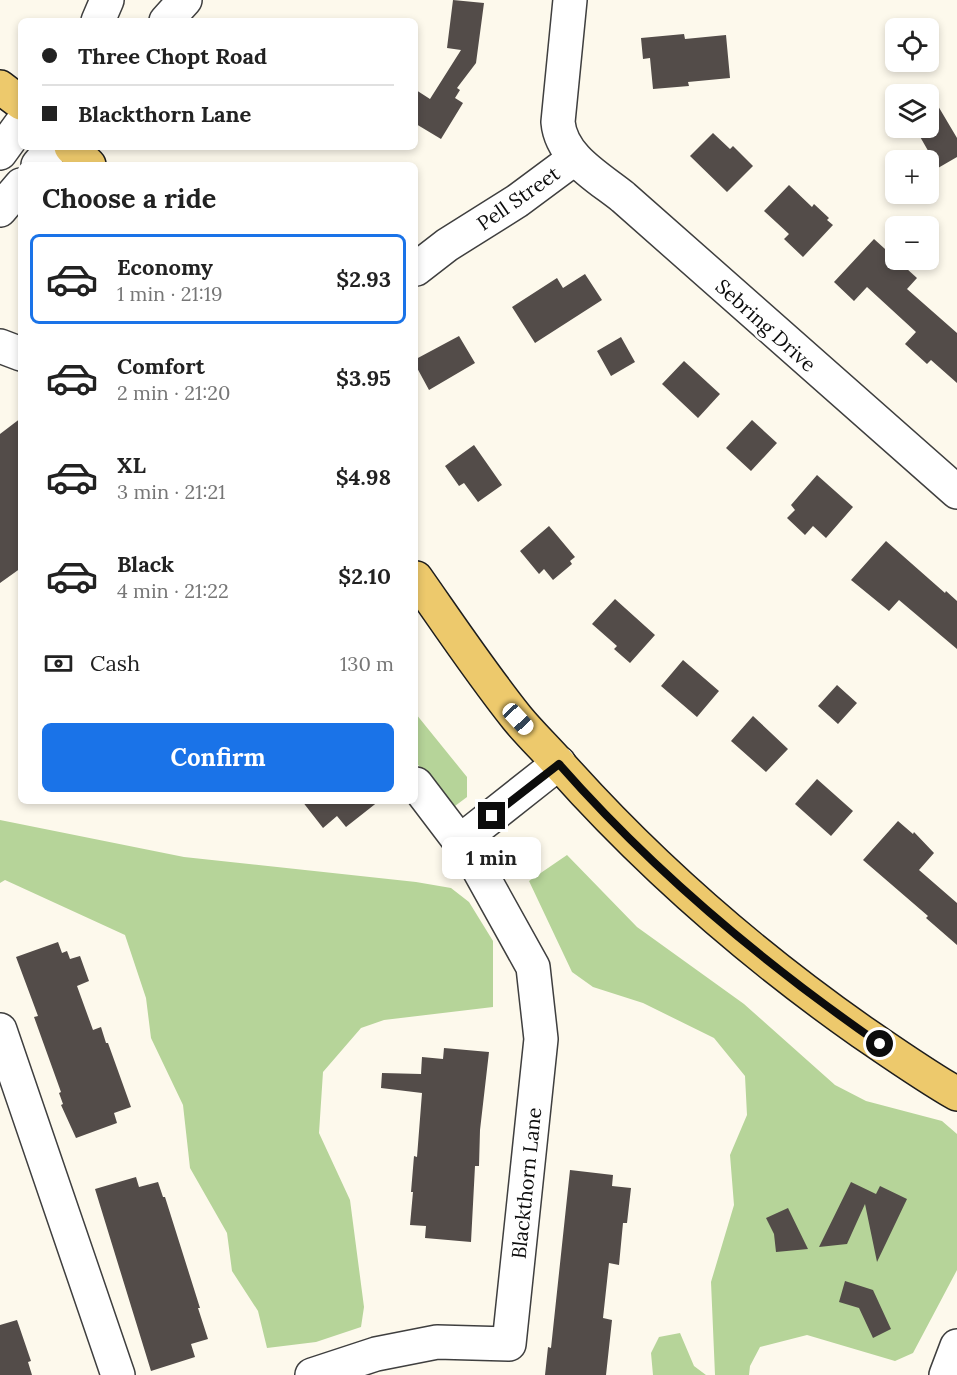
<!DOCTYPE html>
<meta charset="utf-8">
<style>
body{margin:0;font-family:Lora,serif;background:#f6f6f6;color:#222;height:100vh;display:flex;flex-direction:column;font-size:22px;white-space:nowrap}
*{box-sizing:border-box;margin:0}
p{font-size:20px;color:#767676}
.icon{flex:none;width:33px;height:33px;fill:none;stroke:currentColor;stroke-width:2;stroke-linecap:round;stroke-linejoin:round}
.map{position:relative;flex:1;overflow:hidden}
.sheet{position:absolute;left:18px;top:162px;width:400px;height:642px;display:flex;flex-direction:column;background:#fff;border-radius:9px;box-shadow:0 3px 9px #0003}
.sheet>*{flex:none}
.hud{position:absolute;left:18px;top:18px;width:400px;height:132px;border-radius:9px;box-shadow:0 3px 9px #0003;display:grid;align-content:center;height:132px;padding:0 24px;background:#fff}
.buttons{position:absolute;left:885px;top:18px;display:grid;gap:12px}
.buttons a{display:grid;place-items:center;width:54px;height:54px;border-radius:9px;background:#fff;box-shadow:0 3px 9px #0003;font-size:30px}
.end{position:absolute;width:27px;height:27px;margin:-14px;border:8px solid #0c0c0c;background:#fff;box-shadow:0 0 0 3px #fff}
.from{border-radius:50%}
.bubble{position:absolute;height:42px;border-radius:9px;background:#fff;box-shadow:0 3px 9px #0003;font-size:20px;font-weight:700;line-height:42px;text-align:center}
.car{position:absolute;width:18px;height:36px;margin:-18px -9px;border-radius:8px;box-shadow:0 0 4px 2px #0007;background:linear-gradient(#fff 24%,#345 0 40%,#fff 0 76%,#345 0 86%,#fff 0)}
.hud b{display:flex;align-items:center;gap:21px;height:57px;font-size:22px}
.hud b+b{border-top:2px solid #e0e0e0}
.hud i{width:15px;height:15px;background:#222}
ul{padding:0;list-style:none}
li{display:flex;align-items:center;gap:18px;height:90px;margin:0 12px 9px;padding:0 12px;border:3px solid transparent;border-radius:9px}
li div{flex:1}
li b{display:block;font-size:22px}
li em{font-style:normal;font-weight:700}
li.selected{border-color:#1a73e8}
li>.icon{width:54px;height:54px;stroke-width:1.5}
h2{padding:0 24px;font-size:27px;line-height:72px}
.pay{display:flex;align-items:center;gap:15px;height:66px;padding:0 24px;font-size:22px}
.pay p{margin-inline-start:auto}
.primary-button{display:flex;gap:12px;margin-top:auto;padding:12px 24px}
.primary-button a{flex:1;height:69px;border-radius:9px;background:#1a73e8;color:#fff;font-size:24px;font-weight:700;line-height:69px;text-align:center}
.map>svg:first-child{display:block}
.forest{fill:#b6d499}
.building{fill:#534c49}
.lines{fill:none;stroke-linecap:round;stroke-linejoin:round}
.minor-casing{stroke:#3f3f3f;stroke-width:36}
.major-casing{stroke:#1d1d1d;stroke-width:36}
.minor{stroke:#fff;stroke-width:33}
.major{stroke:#edc96c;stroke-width:33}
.route{stroke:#0c0c0c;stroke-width:8}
.labels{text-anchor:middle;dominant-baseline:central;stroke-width:6;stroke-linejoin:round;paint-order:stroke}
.street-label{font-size:20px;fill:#0c0c0c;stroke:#fff}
</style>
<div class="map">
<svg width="957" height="1375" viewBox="0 0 957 1375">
<rect width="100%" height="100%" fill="#fdf9ec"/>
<path class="forest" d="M416 714 467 777V797L451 809 416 762Z
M0 820 184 857 416 882 451 888 469 902 493 941V1007L384 1020 361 1028 323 1072 319 1133 350 1200 364 1307 361 1327 316 1342 267 1348 258 1311 232 1271 227 1233 190 1168 183 1105 151 1038 146 998 125 935 5 880 0 883Z
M567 855 637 927 744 1004 835 1085 866 1101 942 1121 957 1134V1270L913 1353 895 1361 807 1335 760 1347 750 1366 749 1375H715L711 1282 734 1205 730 1155 747 1115 745 1076 714 1038 643 1003 593 987 572 972 529 881Z
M680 1333 694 1366 706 1375H653L651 1353 659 1337Z"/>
<path class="building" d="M453 0 484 3 476 63 457 88 460 90 455 98 463 103 441 139 416 124V90L430 99 461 50 447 48Z
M684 34 685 39 726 35 730 78 688 82 689 86 653 89 650 58 643 59 641 38Z
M928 89 957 138V157L938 168 915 128H928Z
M713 133 730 149 733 146 753 166 727 192 690 156Z
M789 185 812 207 814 204 829 218 827 220 833 225 803 257 784 239 789 234 764 211Z
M874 239 917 278 907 289 957 333V383L931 360 927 364 905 344 916 332 867 287 854 301 834 282Z
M585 274 602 300 535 343 512 307 557 278 563 288Z
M459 336 475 363 429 390 416 366V359Z
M621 337 635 362 611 376 597 351Z
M684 361 720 394 698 418 662 384Z
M21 418V568L0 583V434Z
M752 420 777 443 751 471 726 448Z
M474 445 502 485 478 502 464 483 459 486 445 466Z
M817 475 853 507 826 538 813 526 805 535 787 518 795 510 791 505Z
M549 526 575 557 570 561 572 564 553 580 544 569 539 574 520 551Z
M886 541 945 593 946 591 957 601V649L899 600 889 611 851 580Z
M615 599 655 635 630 663 614 649 617 646 592 624Z
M683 660 719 691 697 717 661 686Z
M837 685 857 703 838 724 818 706Z
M753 716 788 749 766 772 731 741Z
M817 779 853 811 831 836 795 804Z
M302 801H379L346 827 337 816 323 828Z
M898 821 913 834 914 832 934 853 919 870 957 903V945L926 918 928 916 863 860Z
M58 942 62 953 67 951 70 959 80 956 89 981 77 986 93 1030 101 1027 106 1043H108L131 1107 114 1113 117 1123 76 1138 61 1105 63 1104 59 1093 61 1092 34 1017 38 1016 16 957Z
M444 1048 489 1052 480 1130 479 1166H475L471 1242 425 1238 426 1226 410 1225 413 1192H411L414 1156 417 1157 422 1093 381 1088 382 1073 421 1074 422 1057 443 1059Z
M570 1170 613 1175 612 1186 631 1188 627 1223H623L619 1265 609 1263 603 1318 612 1320 606 1375H545L548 1347 551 1348Z
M136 1177 139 1187 158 1182 163 1197H165L200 1308H198L208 1339 191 1344 195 1357 151 1371 95 1189Z
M851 1182 876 1194 880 1186 907 1199 877 1262 865 1204 847 1244 819 1247Z
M788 1208 808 1249 776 1252 774 1234 766 1218Z
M845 1281 873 1290 891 1329 873 1338 859 1308 839 1302Z
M17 1320 31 1361 28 1362 32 1375H0V1325Z"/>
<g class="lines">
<g class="minor-casing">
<path id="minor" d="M570 0 558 122C561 157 598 177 623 197L957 492
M98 21 107 0
M166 21 185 0
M0 153 21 124
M38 165 53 147
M0 210 21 185
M416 269 447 245 517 201 575 158
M0 346 21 354
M459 842 559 763
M0 1030 118 1375
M312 1375 376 1354 437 1342 509 1344 541 1039 533 967 473 859 416 784
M946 1375 957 1346"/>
</g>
<g class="major-casing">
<path id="major" d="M0 87 21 103
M71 147 89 165
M416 578C449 625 481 673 517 718 530 734 546 749 560 765 650 866 751 954 862 1032 893 1053 924 1075 957 1094"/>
</g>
<use href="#minor" class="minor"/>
<use href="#major" class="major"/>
</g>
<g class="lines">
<path class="route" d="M492 816 559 764C653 871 762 962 880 1044"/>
</g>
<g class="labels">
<g class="street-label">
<text transform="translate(518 198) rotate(-35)">Pell Street</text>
<text transform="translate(766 325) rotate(42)">Sebring Drive</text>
<text transform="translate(526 1183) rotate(-84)">Blackthorn Lane</text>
</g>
</g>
</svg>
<div class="buttons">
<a><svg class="icon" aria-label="locate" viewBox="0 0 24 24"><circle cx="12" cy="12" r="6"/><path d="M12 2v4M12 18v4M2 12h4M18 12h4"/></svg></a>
<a><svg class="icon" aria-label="layers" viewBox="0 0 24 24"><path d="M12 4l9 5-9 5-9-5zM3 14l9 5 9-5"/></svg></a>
<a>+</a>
<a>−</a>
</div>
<i class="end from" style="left:880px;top:1044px"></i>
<i class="end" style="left:492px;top:816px"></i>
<div class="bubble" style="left:442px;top:837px;width:99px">1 min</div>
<i class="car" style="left:518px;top:719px;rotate:137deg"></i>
<div class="hud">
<b><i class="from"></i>Three Chopt Road</b>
<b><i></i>Blackthorn Lane</b>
</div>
<section class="sheet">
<h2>Choose a ride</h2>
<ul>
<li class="selected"><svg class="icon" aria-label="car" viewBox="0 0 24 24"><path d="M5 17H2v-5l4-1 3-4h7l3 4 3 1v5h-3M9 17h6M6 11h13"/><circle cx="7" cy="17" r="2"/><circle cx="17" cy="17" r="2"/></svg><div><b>Economy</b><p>1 min · 21:19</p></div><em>$2.93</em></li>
<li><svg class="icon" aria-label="car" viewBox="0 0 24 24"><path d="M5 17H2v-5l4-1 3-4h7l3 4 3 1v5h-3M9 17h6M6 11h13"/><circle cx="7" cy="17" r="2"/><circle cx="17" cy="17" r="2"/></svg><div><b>Comfort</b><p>2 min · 21:20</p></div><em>$3.95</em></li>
<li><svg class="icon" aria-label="car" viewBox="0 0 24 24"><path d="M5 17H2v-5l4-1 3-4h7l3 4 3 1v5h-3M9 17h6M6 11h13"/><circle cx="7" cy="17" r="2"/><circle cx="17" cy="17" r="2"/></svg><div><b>XL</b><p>3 min · 21:21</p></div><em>$4.98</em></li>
<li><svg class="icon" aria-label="car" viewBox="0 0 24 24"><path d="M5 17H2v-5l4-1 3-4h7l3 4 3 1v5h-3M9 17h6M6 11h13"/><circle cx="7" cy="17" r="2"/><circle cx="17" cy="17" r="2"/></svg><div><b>Black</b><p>4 min · 21:22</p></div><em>$2.10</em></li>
</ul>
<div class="pay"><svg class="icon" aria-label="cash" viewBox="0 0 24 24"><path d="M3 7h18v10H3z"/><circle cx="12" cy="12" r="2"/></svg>Cash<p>130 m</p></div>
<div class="primary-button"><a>Confirm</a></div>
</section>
</div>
